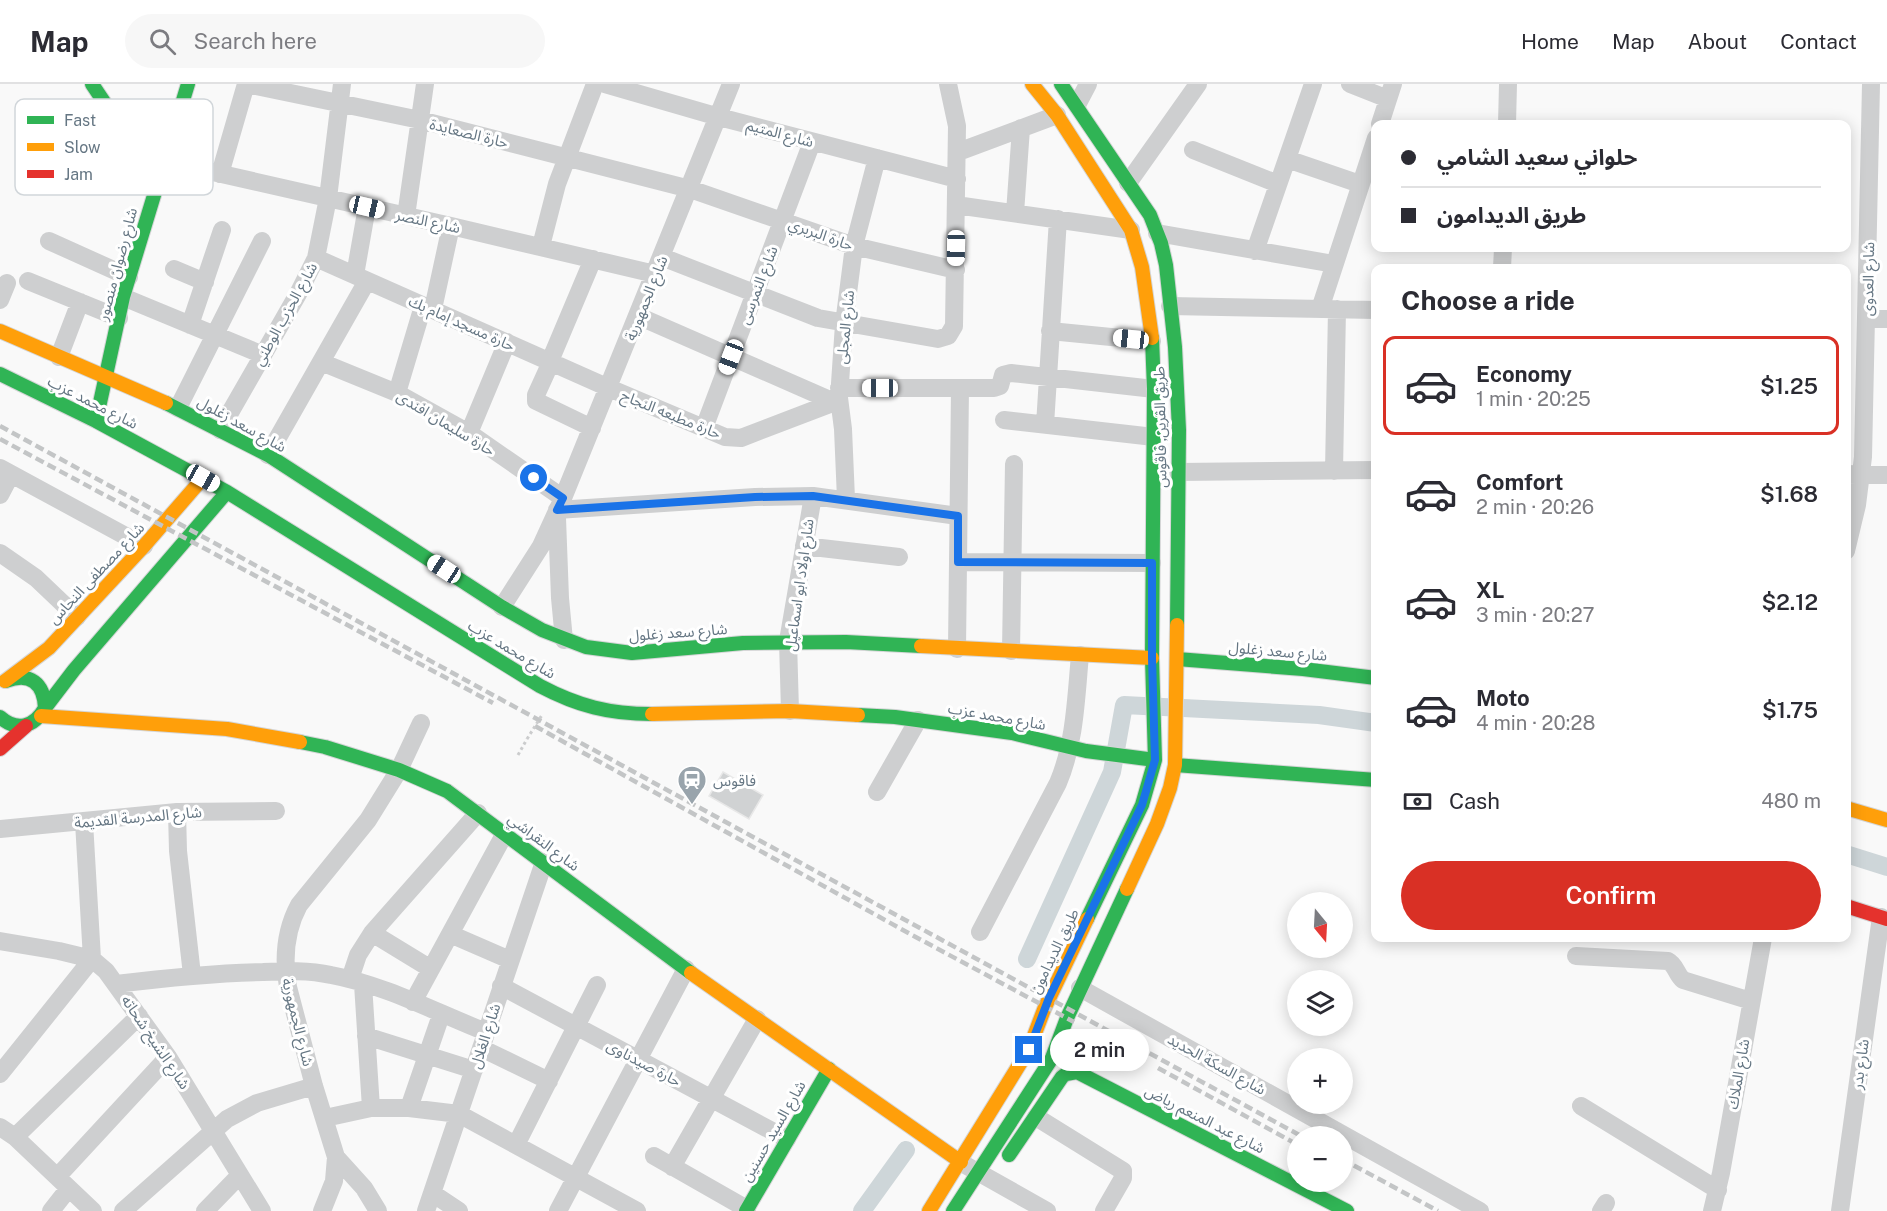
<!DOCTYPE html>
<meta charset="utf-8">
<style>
body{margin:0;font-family:"Public Sans","Noto Sans Arabic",sans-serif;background:#f7f7f7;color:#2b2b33;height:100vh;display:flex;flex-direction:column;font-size:22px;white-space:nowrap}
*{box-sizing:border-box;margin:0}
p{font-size:20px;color:#7c7c81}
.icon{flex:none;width:33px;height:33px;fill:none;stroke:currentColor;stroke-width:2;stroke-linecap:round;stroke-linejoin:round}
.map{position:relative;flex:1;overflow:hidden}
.drawer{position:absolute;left:1371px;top:180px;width:480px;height:678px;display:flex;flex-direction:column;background:#fff;border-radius:12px;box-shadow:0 3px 15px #0003}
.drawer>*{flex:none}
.guide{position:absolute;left:1371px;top:36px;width:480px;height:132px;border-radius:12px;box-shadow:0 3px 15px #0003;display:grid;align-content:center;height:132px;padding:0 30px;background:#fff}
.needle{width:39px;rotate:162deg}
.buttons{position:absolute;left:1287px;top:808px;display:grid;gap:12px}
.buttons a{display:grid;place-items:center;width:66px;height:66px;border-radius:50%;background:#fff;box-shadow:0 3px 15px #0003;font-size:30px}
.end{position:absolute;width:27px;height:27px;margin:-14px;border:8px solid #1a73e8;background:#fff;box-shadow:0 0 0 3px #fff}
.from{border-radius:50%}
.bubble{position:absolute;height:42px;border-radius:21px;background:#fff;box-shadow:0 3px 15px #0003;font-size:20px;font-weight:600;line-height:42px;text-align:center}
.car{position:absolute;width:18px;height:36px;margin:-18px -9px;border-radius:8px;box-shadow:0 0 4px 2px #0007;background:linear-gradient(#fff 24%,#345 0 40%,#fff 0 76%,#345 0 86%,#fff 0)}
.guide b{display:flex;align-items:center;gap:21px;height:57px;font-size:22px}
.guide b+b{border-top:2px solid #e1e1e2}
.guide i{width:15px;height:15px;background:#2b2b33}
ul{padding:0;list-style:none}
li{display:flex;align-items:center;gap:18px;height:99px;margin:0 12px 9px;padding:0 18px;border:3px solid transparent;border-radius:12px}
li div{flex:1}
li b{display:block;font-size:22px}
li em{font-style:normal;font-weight:600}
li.selected{border-color:#d93025}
li>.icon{width:54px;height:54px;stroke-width:1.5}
h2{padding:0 30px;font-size:27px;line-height:72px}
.pay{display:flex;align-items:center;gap:15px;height:66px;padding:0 30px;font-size:22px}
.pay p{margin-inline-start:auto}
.cta{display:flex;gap:12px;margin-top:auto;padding:12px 30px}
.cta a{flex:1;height:69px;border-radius:36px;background:#d93025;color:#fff;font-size:24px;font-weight:600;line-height:69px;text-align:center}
header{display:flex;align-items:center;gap:36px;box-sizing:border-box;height:84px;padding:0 30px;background:#fff;border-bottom:2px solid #e1e1e2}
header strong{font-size:28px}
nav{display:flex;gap:33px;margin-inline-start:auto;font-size:21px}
.search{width:420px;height:54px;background:#f7f7f7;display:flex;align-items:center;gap:15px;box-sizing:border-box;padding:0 21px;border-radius:33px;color:#7c7c81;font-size:22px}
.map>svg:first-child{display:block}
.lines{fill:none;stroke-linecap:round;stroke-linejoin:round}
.canal{stroke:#ced6d9;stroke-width:18}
.building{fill:#d0d2d3;stroke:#e8e8e8;stroke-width:1.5}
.fast-casing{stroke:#d5d6d7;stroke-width:16}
.slow-casing{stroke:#d5d6d7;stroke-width:16}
.jam-casing{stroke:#d5d6d7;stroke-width:16}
.path{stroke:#cbcccd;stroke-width:3;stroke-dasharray:3 3;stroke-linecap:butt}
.street{stroke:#cecfd0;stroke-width:18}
.fast{stroke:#30b455;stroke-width:14}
.slow{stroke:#ff9f0a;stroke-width:14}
.jam{stroke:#e5322d;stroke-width:14}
.rail{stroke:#c3c5c6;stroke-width:4.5;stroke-dasharray:9 4.5;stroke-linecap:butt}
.path-bridge{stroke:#cbcccd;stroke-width:3;stroke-dasharray:3 3;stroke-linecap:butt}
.route{stroke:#1a73e8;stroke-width:8}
.labels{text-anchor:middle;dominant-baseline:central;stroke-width:6;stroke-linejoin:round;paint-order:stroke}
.street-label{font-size:15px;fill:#657683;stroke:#fff}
.poi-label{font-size:15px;fill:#657683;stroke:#fff;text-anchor:start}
.key{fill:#fff;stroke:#d1d6da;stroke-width:1.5}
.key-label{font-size:16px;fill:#657683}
</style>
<header>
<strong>Map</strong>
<div class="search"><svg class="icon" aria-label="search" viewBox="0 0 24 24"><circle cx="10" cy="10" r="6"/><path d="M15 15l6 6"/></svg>Search here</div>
<nav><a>Home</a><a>Map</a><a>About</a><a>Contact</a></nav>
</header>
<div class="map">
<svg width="1887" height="1127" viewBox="0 0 1887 1127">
<rect width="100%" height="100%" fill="#f9f9f9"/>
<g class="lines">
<path class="canal" d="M1846 770 1887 783
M1027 875 1112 688 1124 621 1319 631 1376 639
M862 1127 906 1066"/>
</g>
<path class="building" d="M723 688 763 711 749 735 709 712Z"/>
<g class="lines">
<g class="fast-casing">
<path id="fast" d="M92 0 157 97
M1061 0 1150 131 1161 159 1166 181 1175 263 1179 346 1177 541
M0 290 96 337 227 408 540 602C578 622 609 630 652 630
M166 319 268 371 502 523 542 546 586 563 632 569 743 559 846 558 921 562
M96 337 123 213 188 0
M1177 575 1303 585 1376 594
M45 624 74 586 227 408
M858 631 895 633 1012 649 1086 667 1155 676
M0 633C17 648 34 643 45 624 44 599 30 588 6 597
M300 658 325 663 399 686 447 707 691 889
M1175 681 1376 696
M1087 835 1142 721 1155 676 1152 574 1154 305 1152 254
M1009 1071 1062 993 1066 990 1077 988 1347 1127
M746 1127 829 985
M953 1127 1052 974 1067 934 1127 805"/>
</g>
<g class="slow-casing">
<path id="slow" d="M1032 0 1057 31 1131 146 1142 183 1152 254
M0 247 166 319
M921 562 1152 574
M5 597 49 564 144 462 203 394
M652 630 790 627 858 631
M41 632 227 645 300 658
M1846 724 1887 736
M1127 805 1157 740 1170 704 1175 681 1177 541
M691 889 961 1078
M929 1127 1029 965 1045 923 1087 835"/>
</g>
<g class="jam-casing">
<path id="jam" d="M0 665 26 642
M1846 822 1887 835"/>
</g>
<path class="path" d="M518 671 527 655"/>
<path class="street" d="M247 0 420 36 690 105 854 162 956 186
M605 0 719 33 957 95
M1350 0 1388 15
M1077 21 1088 0
M1380 40 1393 0
M1507 40 1508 0
M68 58 145 78
M1193 66 1278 100
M958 68 1057 31
M1287 75 1360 100
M164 77 451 142 655 190
M220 90 246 0
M1128 99 1198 0
M956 121 1131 146
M1015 129 1021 44
M406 132 425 0
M1157 149 1334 180
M49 157 129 193
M541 162 557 100 595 0
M1255 167 1313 0
M662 173 818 234 938 255 948 252 954 242 957 42 948 0
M316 174 609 304 725 353 741 354 835 318
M1502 184 1503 164
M174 185 205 198
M355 191 367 123
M28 197 119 234
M123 213 263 271
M0 216 7 199
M1170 222 1376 226
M433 225 451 142
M1320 225 1376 54
M638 232 839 320
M1867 235H1887
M190 241 222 146
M1050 247 1152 257
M59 273 80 218
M550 277 593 175
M321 278 397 309 469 349 563 414
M551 278 536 311V317L592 344
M839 304H994L1000 302 1003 291 1011 289 1154 305
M397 309 423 222
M178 324 262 157
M1004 336 1154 353
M1045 341 1058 135
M704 344 812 58
M220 346 298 210 316 174 328 114 342 0
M469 349 507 258
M268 371 367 197
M0 384 144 462
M1334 387 1337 225
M1178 388 1376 386
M1846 390 1887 391
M0 411 11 390
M846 415 843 345 839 314 844 240 854 162 877 74
M557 426 755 413 813 412 958 432
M557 434 560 514 564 556
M804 462 899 473
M1846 467 1857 421 1863 373 1871 0
M0 469 36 494 77 533
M958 478 1152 479
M502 523 541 462 563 414 731 0
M957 565 960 304
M1011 567 1014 380
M790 627 788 557 813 412
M877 708 918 636
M177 728 178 767 192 891
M0 745 177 728 276 727
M980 848 1058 699C1075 659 1076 614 1080 571
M372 849 431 885
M450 850 510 876
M0 857 59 867 92 875 106 887 168 973 262 1127
M1576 872 1668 877C1676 881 1676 890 1683 896L1751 917
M350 895 358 871 372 849 478 729
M116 900C165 894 214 889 263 888 285 887 309 886 331 891 385 901 435 928 486 948
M363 900 371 1024
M501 902 787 1055
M1080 904 1480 1127
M413 918 505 749
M366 952 474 986
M481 964 549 997
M0 990 92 875 84 738
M1581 1022 1718 1106
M409 1024 441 931
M1036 1033 1123 1087V1094L1104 1127
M325 1034 371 1024H409L459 1030 637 1127
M0 1043 15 1053 93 1127
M15 1053 139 932
M516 1061 597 901
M654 1072 747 1125
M336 1073 364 1104 378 1127
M967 1082 1047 1127
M672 1083 757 935
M57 1093 168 973
M432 1109 459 1127
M51 1127 69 1104
M123 1127 227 1035 257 1019 314 1002
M205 1127 239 1092
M322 1127 334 1097 336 1073 314 1002 288 903C283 874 285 847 299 821L368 736 399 686 421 639
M426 1127 544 778
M558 1127 686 885
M1601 1127 1606 1119
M1712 1127 1721 1089 1763 854
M1840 1127 1881 833"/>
<use href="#fast" class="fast"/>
<use href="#slow" class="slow"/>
<use href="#jam" class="jam"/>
<path class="rail" d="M0 342 1303 1053
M0 355 493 619
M535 642 912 851 1074 938
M1158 984 1298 1061
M1342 1075 1438 1127"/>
<path class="path-bridge" d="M527 655 542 631"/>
</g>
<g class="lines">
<path class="route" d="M534 394 563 414 557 426 755 413 813 412 958 432V478L1152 479V574L1155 676 1142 721 1049 914 1029 966"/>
</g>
<defs>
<g id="station-pin" transform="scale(1.5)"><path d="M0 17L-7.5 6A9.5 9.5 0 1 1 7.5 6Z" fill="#99a4ac" stroke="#fff"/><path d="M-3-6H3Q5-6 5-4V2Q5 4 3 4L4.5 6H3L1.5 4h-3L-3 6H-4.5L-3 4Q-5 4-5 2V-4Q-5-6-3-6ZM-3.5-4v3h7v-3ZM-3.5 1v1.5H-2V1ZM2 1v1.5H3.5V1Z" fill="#fff"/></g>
</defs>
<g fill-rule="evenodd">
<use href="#station-pin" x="692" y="696"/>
</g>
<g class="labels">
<g class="street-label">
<text transform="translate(469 49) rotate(14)">حارة الصعايدة</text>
<text transform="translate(780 49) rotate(15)">شارع المتيم</text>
<text transform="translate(428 137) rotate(12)">شارع النصر</text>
<text transform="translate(821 150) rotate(20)">حارة البربري</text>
<text transform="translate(117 180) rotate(-75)">شارع رضوان منصور</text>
<text transform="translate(1868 195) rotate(-89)">شارع العدوى</text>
<text transform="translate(758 201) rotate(-69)">شارع النمرسى</text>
<text transform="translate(646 214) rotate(-68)">شارع الجمهورية</text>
<text transform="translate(285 230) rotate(-61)">شارع الحزب الوطني</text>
<text transform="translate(462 239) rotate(24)">حارة مسجد إمام بك</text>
<text transform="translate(845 243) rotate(-84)">شارع المجلى</text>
<text transform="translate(93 318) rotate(27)">شارع محمد عزب</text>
<text transform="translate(671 330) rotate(22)">حارة مطبعه النجاح</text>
<text transform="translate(446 339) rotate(31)">حارة سليمان افندى</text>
<text transform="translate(242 340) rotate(29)">شارع سعد زغلول</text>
<text transform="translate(1160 343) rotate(-91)">طريق القرين, فاقوس</text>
<text transform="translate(96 489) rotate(-47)">شارع مصطفى النحاس</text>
<text transform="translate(799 501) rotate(-82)">شارع اولاد ابو اسماعيل</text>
<text transform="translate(678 548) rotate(-4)">شارع سعد زغلول</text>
<text transform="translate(512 565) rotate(31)">شارع محمد عزب</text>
<text transform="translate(1278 567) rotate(5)">شارع سعد زغلول</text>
<text transform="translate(997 632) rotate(10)">شارع محمد عزب</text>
<text transform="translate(138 733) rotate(-5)">شارع المدرسة القديمة</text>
<text transform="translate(544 758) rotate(37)">شارع النقراشي</text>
<text transform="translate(1054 867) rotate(-64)">طريق الديدامون</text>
<text transform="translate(298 938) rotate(76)">شارع الجمهورية</text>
<text transform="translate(485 952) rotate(-72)">شارع الغلال</text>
<text transform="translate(156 958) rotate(56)">شارع الشيخ شحاته</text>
<text transform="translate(644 979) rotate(28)">حارة صيدناوى</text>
<text transform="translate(1217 980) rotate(29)">شارع السكة الحديد</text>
<text transform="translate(1860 980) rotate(-82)">شارع بدر</text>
<text transform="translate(1738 990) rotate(-80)">شارع الملاك</text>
<text transform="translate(1205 1035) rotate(27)">شارع عبد المنعم رياض</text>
<text transform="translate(773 1047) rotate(-60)">شارع السيد حسنين</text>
</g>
<g class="poi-label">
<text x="713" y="696">فاقوس</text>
</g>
</g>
<rect x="15" y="15" width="198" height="96" rx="9" class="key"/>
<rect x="27" y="32" width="27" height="8" fill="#30b455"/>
<rect x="27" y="59" width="27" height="8" fill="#ff9f0a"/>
<rect x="27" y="86" width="27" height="8" fill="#e5322d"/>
<g class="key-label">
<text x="64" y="42">Fast</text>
<text x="64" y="69">Slow</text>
<text x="64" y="96">Jam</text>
</g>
</svg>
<div class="buttons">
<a><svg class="needle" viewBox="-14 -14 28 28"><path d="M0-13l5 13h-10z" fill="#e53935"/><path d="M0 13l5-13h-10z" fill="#7c7c81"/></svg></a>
<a><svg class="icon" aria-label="layers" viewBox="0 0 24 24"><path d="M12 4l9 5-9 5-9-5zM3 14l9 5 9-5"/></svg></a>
<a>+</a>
<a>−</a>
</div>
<i class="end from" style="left:534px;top:394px"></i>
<i class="end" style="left:1029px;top:966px"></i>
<div class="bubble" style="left:1050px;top:945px;width:99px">2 min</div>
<i class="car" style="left:367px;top:123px;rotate:103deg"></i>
<i class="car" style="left:956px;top:164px;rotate:181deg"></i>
<i class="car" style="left:1131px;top:255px;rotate:276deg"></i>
<i class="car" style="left:731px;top:273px;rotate:201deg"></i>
<i class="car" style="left:880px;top:304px;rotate:270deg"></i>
<i class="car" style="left:203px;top:394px;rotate:119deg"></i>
<i class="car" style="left:444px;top:485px;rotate:303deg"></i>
<div class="guide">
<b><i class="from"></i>حلواني سعيد الشامي</b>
<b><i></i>طريق الديدامون</b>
</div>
<section class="drawer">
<h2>Choose a ride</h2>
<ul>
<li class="selected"><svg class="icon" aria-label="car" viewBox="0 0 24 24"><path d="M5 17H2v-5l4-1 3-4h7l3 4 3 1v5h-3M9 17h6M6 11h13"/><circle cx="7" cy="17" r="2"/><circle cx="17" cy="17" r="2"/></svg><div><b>Economy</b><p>1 min · 20:25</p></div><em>$1.25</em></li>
<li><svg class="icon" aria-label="car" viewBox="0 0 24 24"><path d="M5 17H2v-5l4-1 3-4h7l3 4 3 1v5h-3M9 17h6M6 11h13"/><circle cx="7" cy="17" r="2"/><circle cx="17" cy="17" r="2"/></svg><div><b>Comfort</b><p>2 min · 20:26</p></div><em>$1.68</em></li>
<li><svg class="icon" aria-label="car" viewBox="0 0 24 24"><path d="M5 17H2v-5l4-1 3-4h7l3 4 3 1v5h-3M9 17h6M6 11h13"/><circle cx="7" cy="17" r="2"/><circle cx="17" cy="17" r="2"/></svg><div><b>XL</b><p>3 min · 20:27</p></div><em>$2.12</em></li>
<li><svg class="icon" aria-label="car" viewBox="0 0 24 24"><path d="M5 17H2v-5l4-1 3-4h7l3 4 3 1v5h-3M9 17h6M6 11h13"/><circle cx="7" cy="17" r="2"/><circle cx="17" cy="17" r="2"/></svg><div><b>Moto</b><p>4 min · 20:28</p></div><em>$1.75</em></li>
</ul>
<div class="pay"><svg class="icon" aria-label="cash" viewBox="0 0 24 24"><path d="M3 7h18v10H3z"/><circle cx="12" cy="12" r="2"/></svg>Cash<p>480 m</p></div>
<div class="cta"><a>Confirm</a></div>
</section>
</div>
